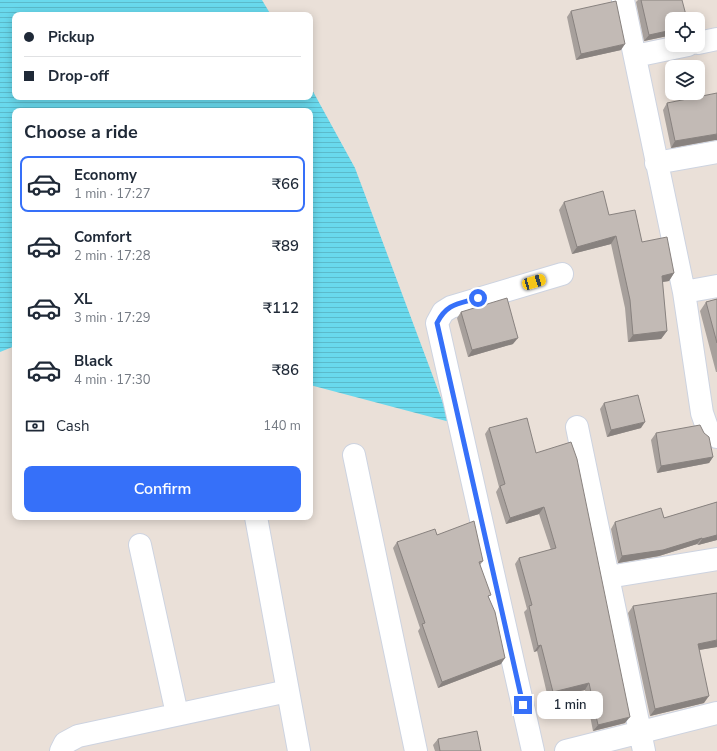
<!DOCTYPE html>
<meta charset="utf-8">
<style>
body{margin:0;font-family:"Nunito Sans",sans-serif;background:#f2f2f3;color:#1f2937;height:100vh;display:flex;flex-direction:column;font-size:15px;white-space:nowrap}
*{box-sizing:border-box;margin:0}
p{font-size:13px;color:#747a83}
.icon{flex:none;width:22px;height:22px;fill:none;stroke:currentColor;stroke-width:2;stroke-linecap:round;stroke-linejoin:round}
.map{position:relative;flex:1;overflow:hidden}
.drawer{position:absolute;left:12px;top:108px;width:301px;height:412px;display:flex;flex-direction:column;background:#fff;border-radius:8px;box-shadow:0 2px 10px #0003}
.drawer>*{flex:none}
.guide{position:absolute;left:12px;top:12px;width:301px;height:88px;border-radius:8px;box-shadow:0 2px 10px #0003;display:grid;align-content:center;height:88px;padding:0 12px;background:#fff}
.tools{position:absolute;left:665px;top:12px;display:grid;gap:8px}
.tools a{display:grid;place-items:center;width:40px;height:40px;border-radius:8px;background:#fff;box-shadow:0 2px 10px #0003;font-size:20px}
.end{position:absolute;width:18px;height:18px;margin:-9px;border:5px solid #3670f9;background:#fff;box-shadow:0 0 0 2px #fff}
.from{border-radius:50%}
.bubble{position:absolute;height:28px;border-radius:8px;background:#fff;box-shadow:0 2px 10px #0003;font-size:13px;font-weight:600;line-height:28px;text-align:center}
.car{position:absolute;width:12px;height:24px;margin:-12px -6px;border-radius:5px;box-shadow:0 0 3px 1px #0007;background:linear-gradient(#f5c518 24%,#345 0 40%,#f5c518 0 76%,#345 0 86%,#f5c518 0)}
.guide b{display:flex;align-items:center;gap:14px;height:38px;font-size:15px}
.guide b+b{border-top:1px solid #e0e1e3}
.guide i{width:10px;height:10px;background:#1f2937}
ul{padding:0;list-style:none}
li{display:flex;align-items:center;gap:12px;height:56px;margin:0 8px 6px;padding:0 4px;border:2px solid transparent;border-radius:8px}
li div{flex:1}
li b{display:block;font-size:15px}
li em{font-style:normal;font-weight:600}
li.selected{border-color:#3670f9}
li>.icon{width:36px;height:36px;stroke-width:1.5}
h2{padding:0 12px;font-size:18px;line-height:48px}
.pay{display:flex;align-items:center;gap:10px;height:44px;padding:0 12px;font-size:15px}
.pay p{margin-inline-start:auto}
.cta{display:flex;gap:8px;margin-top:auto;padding:8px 12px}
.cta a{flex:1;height:46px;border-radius:8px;background:#3670f9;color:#fff;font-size:16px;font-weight:600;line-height:46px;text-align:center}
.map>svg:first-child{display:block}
.water{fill:url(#water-rules)}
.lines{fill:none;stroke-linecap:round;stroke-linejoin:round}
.street-casing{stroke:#cdd3e0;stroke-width:24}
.street{stroke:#fff;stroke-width:22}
.wall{fill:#a7a09c}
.shaded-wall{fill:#88827f}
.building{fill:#c2bab5;stroke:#88827f}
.route{stroke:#3670f9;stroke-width:5}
</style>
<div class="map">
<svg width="717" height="751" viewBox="0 0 717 751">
<defs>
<pattern id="water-rules" width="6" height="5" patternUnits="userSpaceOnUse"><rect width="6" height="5" fill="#69d9ed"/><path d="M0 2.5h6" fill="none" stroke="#5bbacb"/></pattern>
</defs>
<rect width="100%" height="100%" fill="#eae0d8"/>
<path class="water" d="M0 0H262L271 15H15V97H310V86L355 168 450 422 310 385V111H15V346L0 352Z"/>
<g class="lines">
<g class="street-casing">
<path id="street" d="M623 0 684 292 702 413 708 430 717 437
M698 43 717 39
M635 56 688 45
M656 163 717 152
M684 292 717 286
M577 427 644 751
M354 455 416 751
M256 517 299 751
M140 545 177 714
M608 577 717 559
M61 751 65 743 78 736 288 691
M533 751 437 323 443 312 451 307 562 274
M566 751 717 713"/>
</g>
<use href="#street" class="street"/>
</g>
<path class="wall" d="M638 0H682L672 19V35L644 41 636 2Z
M571 11 621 50 576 60 567 17Z
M667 103 715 140 671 148 663 110Z
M564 202 609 215 642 242 674 273 669 281 662 282 667 331 661 339 628 342 625 308 611 244 572 254 559 210Z
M717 299V372H716L700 311 706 302Z
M461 312 513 344 468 357 457 318Z
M604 403 641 428 607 437 600 409Z
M489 428 536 453 625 723 593 731 585 690 548 698 537 651 534 652 524 612 527 609 515 564 519 558 551 550 539 514 506 524 496 492 499 487 485 434Z
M656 433 713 457 709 463 657 473 651 440Z
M717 502V540L698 545 697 544 659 556 618 563 611 529 615 522 664 518Z
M437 535 483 561 480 565 489 598 501 664 438 688 418 631 420 628 393 548 397 542Z
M633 606 717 647 699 650 704 703 650 716 628 613Z
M438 739 481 751H435L433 745Z"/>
<path class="shaded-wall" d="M672 30V35L644 41 649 35Z
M625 44 621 50 576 60 581 54Z
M717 134V140H715L671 148 675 141Z
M616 236 611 244 572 254 577 247Z
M674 273 669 281 656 283 662 276Z
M667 331 661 339 628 342 633 335Z
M518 338 513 344 468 357 472 350Z
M645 422 641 428 607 437 611 430Z
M713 457 709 463 657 473 661 466Z
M544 507 539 514 506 524 510 518Z
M717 535V540L698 545 702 539Z
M702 538 697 544 659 556 618 563 622 556Z
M717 640V647L693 651 698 644Z
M541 645 537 651 534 652 538 646Z
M505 658 501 664 438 688 442 682Z
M589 683 585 690 548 698 553 692Z
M709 696 704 703 650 716 655 709Z
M630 717 625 723 593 731 598 725Z"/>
<path class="building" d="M641 0H682L687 19H672V30L649 35Z
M616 1 625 44 581 54 571 11Z
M717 93V134L675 141 667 103Z
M603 191 609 215 635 210 642 242 667 237 674 273 662 276 667 331 633 335 630 300 616 236 577 247 564 202Z
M507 298 518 338 472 350 461 312Z
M717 299V343L706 302Z
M638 395 645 422 611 430 604 403Z
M527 418 536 453 571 442 577 459 630 717 598 725 589 683 553 692 541 645 538 646 529 606 532 605 519 558 556 548 544 507 510 518 500 486 505 484 489 428Z
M700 425 704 433 709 437 713 457 661 466 656 433Z
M717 502V535L702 539V538L663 550 622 556 615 522 661 508 664 518Z
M474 521 483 561 479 562 491 595 488 596 495 612 505 658 442 682 422 624 425 623 397 542 435 529 437 535Z
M717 593V640L698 644 709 696 655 709 633 606Z
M477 731 481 751H440L438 739Z"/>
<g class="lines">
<path class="route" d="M478 298C459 304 447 303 437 323L523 705"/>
</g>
</svg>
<div class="tools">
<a><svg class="icon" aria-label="locate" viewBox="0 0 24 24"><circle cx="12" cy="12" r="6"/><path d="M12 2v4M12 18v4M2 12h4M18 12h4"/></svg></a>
<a><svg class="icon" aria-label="layers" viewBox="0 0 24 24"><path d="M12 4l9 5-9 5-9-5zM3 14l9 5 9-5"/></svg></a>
</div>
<i class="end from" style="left:478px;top:298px"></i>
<i class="end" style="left:523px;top:705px"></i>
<div class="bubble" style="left:537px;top:691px;width:66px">1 min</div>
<i class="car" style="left:534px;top:282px;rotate:74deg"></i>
<div class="guide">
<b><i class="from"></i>Pickup</b>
<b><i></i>Drop-off</b>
</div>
<section class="drawer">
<h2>Choose a ride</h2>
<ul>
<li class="selected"><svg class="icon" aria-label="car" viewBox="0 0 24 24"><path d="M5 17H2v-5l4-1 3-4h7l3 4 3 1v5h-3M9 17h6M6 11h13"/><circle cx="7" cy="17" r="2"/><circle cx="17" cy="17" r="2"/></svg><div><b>Economy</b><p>1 min · 17:27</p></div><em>₹66</em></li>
<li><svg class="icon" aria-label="car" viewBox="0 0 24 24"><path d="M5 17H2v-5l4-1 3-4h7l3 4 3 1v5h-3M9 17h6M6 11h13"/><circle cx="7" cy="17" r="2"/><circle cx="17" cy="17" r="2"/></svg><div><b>Comfort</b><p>2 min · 17:28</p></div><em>₹89</em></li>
<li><svg class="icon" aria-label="car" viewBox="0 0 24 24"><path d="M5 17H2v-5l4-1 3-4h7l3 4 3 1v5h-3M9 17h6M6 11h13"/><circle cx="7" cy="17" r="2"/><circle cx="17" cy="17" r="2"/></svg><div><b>XL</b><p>3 min · 17:29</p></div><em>₹112</em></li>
<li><svg class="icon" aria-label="car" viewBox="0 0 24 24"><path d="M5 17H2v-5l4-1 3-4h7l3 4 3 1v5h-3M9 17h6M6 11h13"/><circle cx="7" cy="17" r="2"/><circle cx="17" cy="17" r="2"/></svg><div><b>Black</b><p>4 min · 17:30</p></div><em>₹86</em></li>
</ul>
<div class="pay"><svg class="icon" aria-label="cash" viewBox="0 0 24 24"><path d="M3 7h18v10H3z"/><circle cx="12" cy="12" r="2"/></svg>Cash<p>140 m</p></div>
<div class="cta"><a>Confirm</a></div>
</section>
</div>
